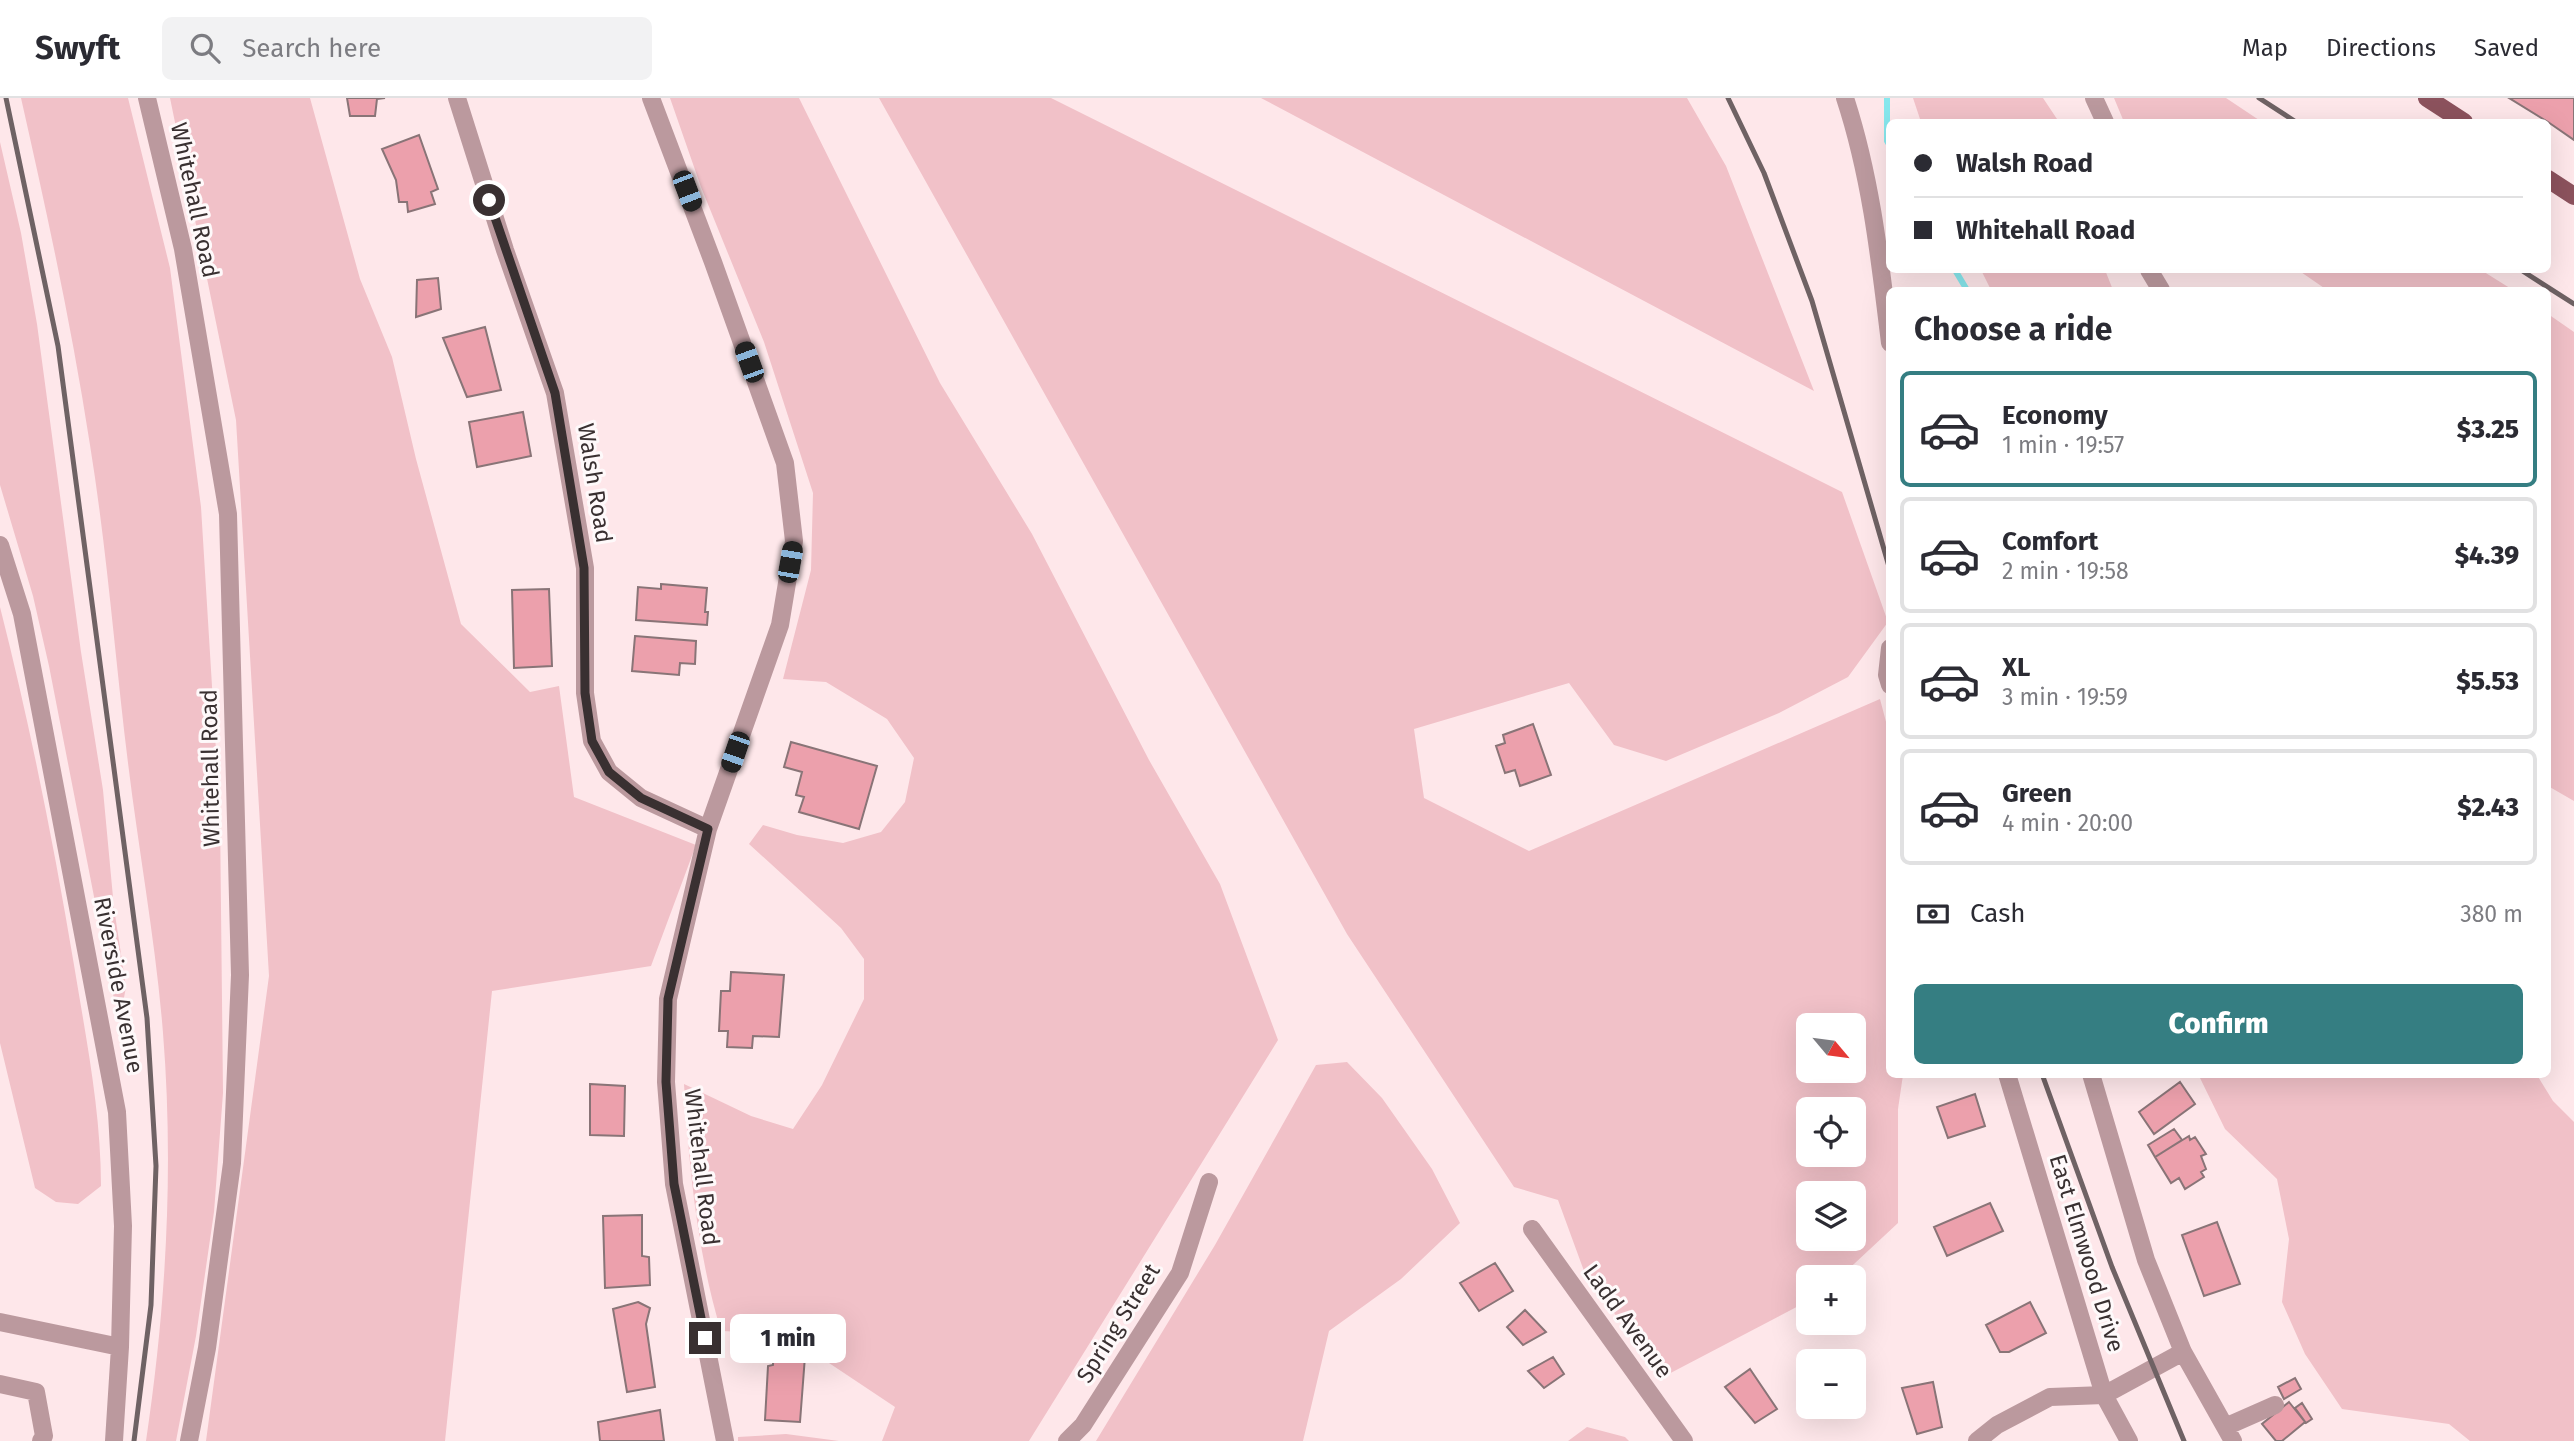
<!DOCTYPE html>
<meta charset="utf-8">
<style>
body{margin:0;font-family:"Fira Sans",sans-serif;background:#f2f2f3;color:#2b2b33;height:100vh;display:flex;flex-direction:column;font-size:26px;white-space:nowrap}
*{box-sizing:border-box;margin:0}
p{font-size:23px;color:#7c7c81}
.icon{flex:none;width:38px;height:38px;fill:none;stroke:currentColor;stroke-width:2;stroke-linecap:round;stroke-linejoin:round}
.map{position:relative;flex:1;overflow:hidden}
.sheet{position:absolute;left:1886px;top:189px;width:665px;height:791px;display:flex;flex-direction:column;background:#fff;border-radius:10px;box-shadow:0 7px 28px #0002}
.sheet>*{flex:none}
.banner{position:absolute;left:1886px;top:21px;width:665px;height:154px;border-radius:10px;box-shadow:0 7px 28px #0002;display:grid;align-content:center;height:154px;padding:0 28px;background:#fff}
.needle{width:46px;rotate:119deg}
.tools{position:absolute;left:1796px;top:915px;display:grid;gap:14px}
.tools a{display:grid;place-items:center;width:70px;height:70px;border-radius:10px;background:#fff;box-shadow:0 7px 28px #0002;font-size:35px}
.end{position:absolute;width:32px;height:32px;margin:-16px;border:9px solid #393031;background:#fff;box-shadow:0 0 0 4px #fff}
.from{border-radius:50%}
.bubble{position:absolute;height:49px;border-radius:10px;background:#fff;box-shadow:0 7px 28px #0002;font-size:23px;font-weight:800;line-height:49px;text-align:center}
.car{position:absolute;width:21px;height:42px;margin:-21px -10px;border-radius:9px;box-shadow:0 0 5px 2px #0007;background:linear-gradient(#222 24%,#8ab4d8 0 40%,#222 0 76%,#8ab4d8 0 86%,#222 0)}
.banner b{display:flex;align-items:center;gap:24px;height:66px;font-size:26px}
.banner b+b{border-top:2px solid #e1e1e2}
.banner i{width:18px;height:18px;background:#2b2b33}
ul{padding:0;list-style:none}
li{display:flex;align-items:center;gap:21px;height:116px;margin:0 14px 10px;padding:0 14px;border:4px solid #e1e1e2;border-radius:10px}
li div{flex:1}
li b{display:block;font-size:26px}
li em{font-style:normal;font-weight:800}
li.selected{border-color:#357e82}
li>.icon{width:63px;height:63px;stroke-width:1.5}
h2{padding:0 28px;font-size:32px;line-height:84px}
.pay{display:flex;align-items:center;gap:18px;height:77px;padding:0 28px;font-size:26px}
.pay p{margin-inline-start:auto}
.primary-button{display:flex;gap:14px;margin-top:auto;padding:14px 28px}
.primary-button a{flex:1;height:80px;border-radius:10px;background:#357e82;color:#fff;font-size:28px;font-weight:800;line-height:80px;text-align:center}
header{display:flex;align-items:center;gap:42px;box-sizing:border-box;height:98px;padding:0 35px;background:#fff;border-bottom:2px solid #e1e1e2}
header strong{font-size:33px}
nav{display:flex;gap:38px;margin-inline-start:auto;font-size:24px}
.search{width:490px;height:63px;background:#f2f2f3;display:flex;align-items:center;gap:18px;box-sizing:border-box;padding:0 24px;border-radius:10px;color:#7c7c81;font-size:26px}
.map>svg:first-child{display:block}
.green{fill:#f1c1c8;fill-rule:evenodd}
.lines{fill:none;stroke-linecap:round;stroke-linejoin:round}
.stream{stroke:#87e7ed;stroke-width:6}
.building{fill:#eca0ac;stroke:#897477;stroke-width:2}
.minor{stroke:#bb999e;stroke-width:18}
.major{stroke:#8c525d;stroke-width:18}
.rail{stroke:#6f6264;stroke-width:5}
.route{stroke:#393031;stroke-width:9}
.labels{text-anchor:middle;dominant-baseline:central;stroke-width:6;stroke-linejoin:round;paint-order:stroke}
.street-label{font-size:23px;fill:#393031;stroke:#fef9fa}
</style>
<header>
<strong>Swyft</strong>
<div class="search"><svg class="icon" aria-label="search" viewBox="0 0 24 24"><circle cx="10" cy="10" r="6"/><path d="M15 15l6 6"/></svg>Search here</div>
<nav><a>Map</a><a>Directions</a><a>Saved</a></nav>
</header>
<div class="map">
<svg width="2574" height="1343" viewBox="0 0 2574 1343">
<rect width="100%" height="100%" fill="#fee7ea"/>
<path class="green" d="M21 0H128L170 170 201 409 220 718 223 995 214 1114 196 1238 176 1343H146C166 1209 174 1071 163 935 156 846 139 755 128 665 115 559 107 452 90 347 72 230 47 115 21 0Z
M170 0H310L360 181 392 259 416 361 461 526 530 594 559 588 574 699 696 747 651 868 492 893 445 1343H206L269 878 236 322Z
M670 0H799L940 285 1032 436 1149 662 1220 786 1278 942 1029 1343H882L895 1309 829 1265 814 1240 771 1235 721 1233C697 1154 689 1069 684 986L751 1018 793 1031 822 987 864 901V861L841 830 749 746 763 727 797 737 843 745 881 734 905 704 914 660 887 621 826 584 783 581 811 472 813 395 764 244 701 89Z
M879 0H1051L1842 394 1888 524 1848 579 1779 615 1666 663 1614 647 1569 585 1414 631 1424 700 1529 753 1880 601 1890 639V976L1903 977 1898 1011V1125L1840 1179 1808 1180V1203L1661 1280 1584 1173 1558 1102 1514 1089 1347 836ZM1808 928H1853V973H1808ZM1808 1012H1853V1057H1808ZM1808 1096H1853V1141H1808Z
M1261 0H1687L1726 68 1814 293Z
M1913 0H2043L2059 24H1921Z
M2114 0H2226L2262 24H2124Z
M0 44 21 135 37 226 81 554 103 692 114 810 126 889 123 905H118L114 901 49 568 33 498 0 387Z
M1981 172H2105L2113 192H1991Z
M2298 172H2481L2513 192H2327Z
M2548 216 2574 234V703L2548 688Z
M0 509C30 627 54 747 74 867 86 940 101 1014 101 1088L78 1106 56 1104 35 1090 0 945Z
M1347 964 1382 1000 1432 1071 1460 1125 1401 1181 1329 1233 1303 1343H1096L1215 1147 1316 967Z
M2201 977H2537L2553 1003 2574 1024V1343H2470L2449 1326 2342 1311 2305 1256 2282 1204 2289 1141 2277 1081 2225 1031 2200 980Z
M1587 1329 1625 1339 1629 1343H1568Z
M786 1336 839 1343H738V1339Z"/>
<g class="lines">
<path class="stream" d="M1887 0V43L1890 48
M1955 172 1967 192"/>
</g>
<path class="building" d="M347 0H385L377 1 375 18H350Z
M2509 0H2574V42L2548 24Z
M419 37 438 91 431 94 435 106 408 114 407 104H399L396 82 382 51Z
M438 180 441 211 416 219 417 182Z
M485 229 501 292 467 299 443 240Z
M523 314 531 358 477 369 469 324Z
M661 486 707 490 705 514H708L707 527 636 522 638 489 661 491Z
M549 491 552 568 514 570 512 492Z
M635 538 696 543 695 566 680 565 679 577 632 573Z
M1533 626 1551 677 1520 688 1515 672 1505 675 1496 648 1505 645 1503 637Z
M791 644 877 668 859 731 799 714 804 699 796 697 802 674 784 669Z
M731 874 784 877 779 939 753 938 752 950 727 949 728 933H719L721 893H730Z
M2180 984 2195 1006 2154 1036 2139 1014Z
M590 986 625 988 624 1038 590 1037Z
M1975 996 1985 1028 1948 1040 1937 1009Z
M2174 1031 2182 1042 2155 1059 2148 1047Z
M2189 1038 2190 1042 2195 1039 2206 1056 2201 1058 2206 1071 2201 1074 2204 1079 2185 1091 2179 1080 2171 1085 2155 1059Z
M1990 1105 2003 1133 1947 1158 1934 1129Z
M642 1117V1158L649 1159 650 1187 605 1190 603 1118Z
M2217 1124 2240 1186 2204 1198 2182 1137Z
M1495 1165 1513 1193 1479 1213 1460 1185Z
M638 1204 650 1210 646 1226 655 1289 627 1294 613 1211Z
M2030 1204 2046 1235 2009 1254H2000L1986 1227Z
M1525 1212 1546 1234 1523 1247 1507 1229Z
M774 1241 806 1245 800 1324 765 1322 768 1268 773 1267Z
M1553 1259 1564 1276 1544 1290 1528 1273Z
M1750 1271 1777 1311 1755 1325 1725 1289Z
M2295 1280 2301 1291 2284 1301 2278 1289Z
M1933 1284 1942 1329 1917 1336 1902 1290Z
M2289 1304 2305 1324 2282 1343H2276L2262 1326Z
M2302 1305 2312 1321 2306 1325 2295 1310Z
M660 1312 664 1343H600L598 1324Z"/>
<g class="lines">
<path class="minor" d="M147 0 183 151 228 416 240 877 232 1065 207 1250 189 1343
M457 0 505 152 555 295 585 470V595L592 643 609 674 641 700 708 731
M651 0 713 164 785 365 794 443 780 527 708 731 668 901 666 984 674 1086 725 1343
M1845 0C1871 79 1880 162 1890 245
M2094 0 2105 24
M2149 172 2161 192
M0 447 22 516 117 1014 123 1128 120 1249 114 1343
M1890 550 1887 577 1890 587
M2007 976 2104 1297 2129 1343
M2091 976 2146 1162 2183 1254 2233 1343
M1532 1131 1684 1343
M0 1224 120 1249
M0 1286 36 1294 44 1338 41 1343
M2225 1329 2275 1307
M1067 1343 1083 1327 1180 1175 1209 1084
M1977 1343 1997 1327 2050 1299 2104 1297 2183 1254"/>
<path class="major" d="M2427 0 2464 24
M2548 81 2574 98"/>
<path class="rail" d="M6 0 58 248 147 920 156 1068 151 1207 134 1343
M1728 0 1764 75 1812 203 1890 472
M2259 0 2296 24
M2521 172 2574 206
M2042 976 2112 1169 2184 1343"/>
</g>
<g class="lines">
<path class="route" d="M489 102 555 295 584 470 585 595 592 643 609 674 641 700 708 731 668 901 666 984 674 1086 705 1240"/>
</g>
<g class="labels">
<g class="street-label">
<text transform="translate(195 102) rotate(78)">Whitehall Road</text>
<text transform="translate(595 385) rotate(81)">Walsh Road</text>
<text transform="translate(210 670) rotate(-91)">Whitehall Road</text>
<text transform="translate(119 887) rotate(79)">Riverside Avenue</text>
<text transform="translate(702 1069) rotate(83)">Whitehall Road</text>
<text transform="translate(2087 1155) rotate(73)">East Elmwood Drive</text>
<text transform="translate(1628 1223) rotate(54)">Ladd Avenue</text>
<text transform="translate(1118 1225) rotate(-58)">Spring Street</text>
</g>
</g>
</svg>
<div class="tools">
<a><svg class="needle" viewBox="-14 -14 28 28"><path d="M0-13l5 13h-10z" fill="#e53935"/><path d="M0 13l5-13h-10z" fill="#7c7c81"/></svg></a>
<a><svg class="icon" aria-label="locate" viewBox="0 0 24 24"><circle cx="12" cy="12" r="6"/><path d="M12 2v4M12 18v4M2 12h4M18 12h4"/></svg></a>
<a><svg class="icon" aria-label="layers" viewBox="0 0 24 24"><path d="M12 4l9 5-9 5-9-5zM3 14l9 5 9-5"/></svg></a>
<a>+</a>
<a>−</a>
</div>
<i class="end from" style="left:489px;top:102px"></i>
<i class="end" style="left:705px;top:1240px"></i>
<div class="bubble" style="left:730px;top:1216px;width:116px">1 min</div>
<i class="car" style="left:687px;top:93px;rotate:159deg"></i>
<i class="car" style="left:749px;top:264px;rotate:340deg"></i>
<i class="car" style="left:790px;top:464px;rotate:10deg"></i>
<i class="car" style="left:735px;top:654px;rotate:199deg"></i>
<div class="banner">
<b><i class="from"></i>Walsh Road</b>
<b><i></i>Whitehall Road</b>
</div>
<section class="sheet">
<h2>Choose a ride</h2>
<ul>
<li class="selected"><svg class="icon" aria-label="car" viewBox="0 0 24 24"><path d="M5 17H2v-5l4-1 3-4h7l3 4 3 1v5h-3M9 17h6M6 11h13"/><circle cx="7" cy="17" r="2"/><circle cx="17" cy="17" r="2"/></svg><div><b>Economy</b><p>1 min · 19:57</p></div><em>$3.25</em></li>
<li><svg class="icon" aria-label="car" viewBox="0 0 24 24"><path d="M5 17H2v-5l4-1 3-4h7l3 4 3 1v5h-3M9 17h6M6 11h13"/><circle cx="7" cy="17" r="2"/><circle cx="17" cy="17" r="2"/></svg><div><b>Comfort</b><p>2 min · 19:58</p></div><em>$4.39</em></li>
<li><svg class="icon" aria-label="car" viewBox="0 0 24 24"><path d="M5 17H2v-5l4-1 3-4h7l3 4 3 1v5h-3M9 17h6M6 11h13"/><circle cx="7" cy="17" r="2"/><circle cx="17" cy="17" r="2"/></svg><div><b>XL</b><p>3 min · 19:59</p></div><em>$5.53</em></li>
<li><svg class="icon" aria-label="car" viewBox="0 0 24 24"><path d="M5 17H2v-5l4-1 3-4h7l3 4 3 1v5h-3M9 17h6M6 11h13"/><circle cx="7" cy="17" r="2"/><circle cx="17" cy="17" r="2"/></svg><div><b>Green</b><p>4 min · 20:00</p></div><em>$2.43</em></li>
</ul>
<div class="pay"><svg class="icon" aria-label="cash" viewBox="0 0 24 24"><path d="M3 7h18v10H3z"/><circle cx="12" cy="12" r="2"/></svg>Cash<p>380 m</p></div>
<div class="primary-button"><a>Confirm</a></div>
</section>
</div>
